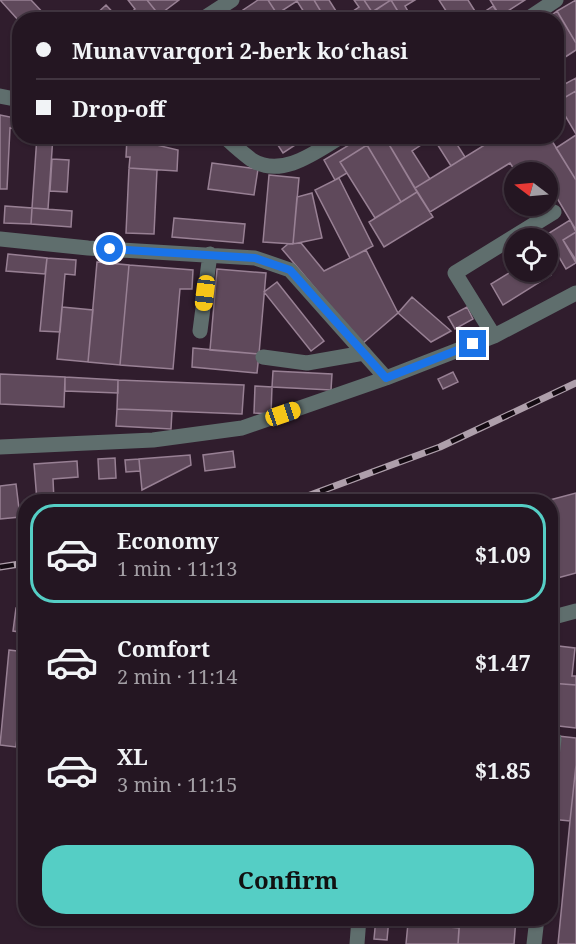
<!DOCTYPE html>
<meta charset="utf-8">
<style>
body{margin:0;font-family:"Noto Serif",serif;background:#30232f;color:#f1f3f6;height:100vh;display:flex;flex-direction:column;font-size:22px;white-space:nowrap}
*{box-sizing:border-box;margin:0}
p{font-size:20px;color:#a39fa5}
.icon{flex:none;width:33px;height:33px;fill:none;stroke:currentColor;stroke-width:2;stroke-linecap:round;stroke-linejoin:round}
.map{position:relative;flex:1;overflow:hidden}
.panel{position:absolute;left:18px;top:494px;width:540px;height:432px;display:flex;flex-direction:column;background:#241622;border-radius:24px;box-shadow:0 2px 4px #0004,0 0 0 2px #413540}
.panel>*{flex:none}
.banner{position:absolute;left:12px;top:12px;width:552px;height:132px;border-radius:24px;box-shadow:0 2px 4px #0004,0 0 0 2px #413540;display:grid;align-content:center;height:132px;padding:0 24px;background:#241622}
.needle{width:39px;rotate:286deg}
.buttons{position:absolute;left:504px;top:162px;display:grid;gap:12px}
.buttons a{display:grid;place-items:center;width:54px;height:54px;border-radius:50%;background:#241622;box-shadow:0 2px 4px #0004,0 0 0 2px #413540;font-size:30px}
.end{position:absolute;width:27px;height:27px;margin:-14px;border:8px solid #1a73e8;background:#fff;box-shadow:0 0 0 3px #fff}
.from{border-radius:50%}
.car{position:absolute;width:18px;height:36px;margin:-18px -9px;border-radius:8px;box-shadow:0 0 4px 2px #0007;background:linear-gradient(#f5c518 24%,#345 0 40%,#f5c518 0 76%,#345 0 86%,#f5c518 0)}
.banner b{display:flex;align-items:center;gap:21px;height:57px;font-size:22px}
.banner b+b{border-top:2px solid #413540}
.banner i{width:15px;height:15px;background:#f1f3f6}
ul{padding:10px 0 0;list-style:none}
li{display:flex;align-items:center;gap:18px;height:99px;margin:0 12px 9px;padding:0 12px;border:3px solid transparent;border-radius:24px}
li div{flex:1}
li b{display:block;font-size:22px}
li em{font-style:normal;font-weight:700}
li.active{border-color:#55cec5}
li>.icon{width:54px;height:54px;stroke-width:1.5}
.action{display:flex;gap:12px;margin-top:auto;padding:12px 24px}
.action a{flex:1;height:69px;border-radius:24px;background:#55cec5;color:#111;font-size:24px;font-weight:700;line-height:69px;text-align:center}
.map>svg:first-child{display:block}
.building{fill:#5f495b;stroke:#988094;stroke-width:1.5}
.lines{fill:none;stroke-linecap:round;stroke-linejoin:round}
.minor{stroke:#5f6e6d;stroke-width:15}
.rail-casing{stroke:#ae9fab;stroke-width:7}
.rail{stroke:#130a11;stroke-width:4.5;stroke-dasharray:14;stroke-linecap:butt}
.route{stroke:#1a73e8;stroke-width:8}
</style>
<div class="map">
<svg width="576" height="944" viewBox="0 0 576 944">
<rect width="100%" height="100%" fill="#301d2d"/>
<path class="building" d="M0 0H31L47 17 45 20H20V22Z
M128 0H147L159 15 154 20H122L135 9Z
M147 0H179L159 15Z
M258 0H268L281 20H228Z
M268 0H314L326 20H309L297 1 277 14Z
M314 0H329L341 19 359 7 354 0H364L372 12 361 20H326Z
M364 0H391L372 12Z
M391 0 399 13 388 20H361Z
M391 0H415L405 6 413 20H403Z
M439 0H468L478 16 493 6 500 16 495 20H452Z
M490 0H525L500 16Z
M576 0V43L557 11Z
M106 5 120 20H98L94 16Z
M557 11 576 43V50L556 63V20H545Z
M556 70 565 84 576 78V91L557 102Z
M576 91V134L557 102Z
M0 115 20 119V130L10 128 7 189H0Z
M576 135V180L556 148Z
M37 136H53L48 209 32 208Z
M58 136H83L82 145 57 142Z
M121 136H155L153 144Z
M272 136H309L283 153Z
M384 136H415L421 145 412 151 430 179 415 188Z
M384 136 417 192 401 202 362 137Z
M432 136H465L456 143 465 157 451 166Z
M484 136H499L488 143Z
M499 136H549L576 180V230L548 183V172H516L510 163 430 212 415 188Z
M362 137 367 145 340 162 347 173 335 180 324 160Z
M127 138 178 150 177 171 129 168 130 157H126Z
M367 145 401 202 375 218 340 162Z
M52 159 69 160 67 192 50 191Z
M212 163 258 169 254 195 208 189Z
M129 168 157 170 154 234 126 233Z
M269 175 299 178 293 244 263 242Z
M339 178 373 246 350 258 315 190Z
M417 192 433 217 384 247 369 222Z
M312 193 322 238 293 244 297 197Z
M5 206 32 208 31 224 4 223Z
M32 208 72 211 71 227 31 224Z
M174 218 245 224 243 243 172 237Z
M570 220 576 232 563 240 576 263 566 269 546 235Z
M576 232V260L563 240Z
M546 235 553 246 548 249V238H539Z
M301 243 324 271 366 250 398 313 362 344 282 249 288 244Z
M8 254 47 258 45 274 6 271Z
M47 258 76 260 75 275 65 274 60 332 40 331Z
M97 262 129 265 120 365 88 362Z
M129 265 193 270 192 289H180L173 369 120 365Z
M217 269 266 273 259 354 210 350Z
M548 269 551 275 503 305 491 284 514 270V272H548Z
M277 282 324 341 311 351 264 292Z
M412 297 451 331 431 342 398 313Z
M62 307 93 310 88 362 57 359Z
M467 307 473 319 455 329 448 317Z
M193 348 259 354 257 373 192 367Z
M273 371 332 374 331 390 272 387Z
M453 372 458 382 443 389 438 379Z
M0 374 65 377 64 407 0 404Z
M65 377 118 380V393L65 391Z
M118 380 244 385 242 414 117 409Z
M255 386 272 387 271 414 254 413Z
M117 409 172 411 171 429 116 426Z
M233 451 235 467 205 471 203 455Z
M190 455 191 465 142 490 139 459Z
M115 458 116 478 99 479 98 459Z
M139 459 140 471 126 472 125 460Z
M77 461 78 477 53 479 54 501H37L34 464Z
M16 484 20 517 0 519V486Z
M576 493V573L550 580V501H546Z
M16 608 26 609V633L13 631Z
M550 645 575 648 572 676H576V685L550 683Z
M9 650 26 652 16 747 0 745Z
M550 683 576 685V728L550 725Z
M558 736 576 738V765L570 821 550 819Z
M576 765V944H558L570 821Z
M376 918H389L387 940 374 939Z
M409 918H460L459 928 408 923Z
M460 918H516L514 944H458Z
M408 923 459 928 458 944H406Z"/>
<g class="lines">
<path class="minor" d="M201 20 232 0
M526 20 556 0
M0 96 20 100
M223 136C233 144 242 153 252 160 282 179 317 151 342 136
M0 239 88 248 255 258 290 270 386 378
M200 331 210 254
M494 336 455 273 554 212
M263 357 307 363 364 353
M0 447 153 440 242 428 386 378 494 336 576 293
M550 618 576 611
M550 774 554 739
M357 944 359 918
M534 944 537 918"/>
<g class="rail-casing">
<path id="rail" d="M294 501 440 447 576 383
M0 567 26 563"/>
</g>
<use href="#rail" class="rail"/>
</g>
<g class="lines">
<path class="route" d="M110 249 255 258 290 270 386 378 473 344"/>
</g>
</svg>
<div class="buttons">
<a><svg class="needle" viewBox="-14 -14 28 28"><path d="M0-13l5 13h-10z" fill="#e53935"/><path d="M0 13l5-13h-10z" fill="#a39fa5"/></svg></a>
<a><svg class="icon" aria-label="locate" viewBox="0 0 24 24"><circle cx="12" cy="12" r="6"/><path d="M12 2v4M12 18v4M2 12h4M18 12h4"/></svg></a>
</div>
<i class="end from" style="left:110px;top:249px"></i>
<i class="end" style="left:473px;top:344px"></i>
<i class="car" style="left:205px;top:293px;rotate:187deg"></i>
<i class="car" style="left:283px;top:414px;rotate:71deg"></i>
<div class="banner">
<b><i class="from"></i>Munavvarqori 2-berk koʻchasi</b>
<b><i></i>Drop-off</b>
</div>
<section class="panel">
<ul>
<li class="active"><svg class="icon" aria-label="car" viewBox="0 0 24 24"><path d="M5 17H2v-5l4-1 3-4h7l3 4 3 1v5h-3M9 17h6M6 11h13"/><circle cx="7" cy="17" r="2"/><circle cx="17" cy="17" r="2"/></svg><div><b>Economy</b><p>1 min · 11:13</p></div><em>$1.09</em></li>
<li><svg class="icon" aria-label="car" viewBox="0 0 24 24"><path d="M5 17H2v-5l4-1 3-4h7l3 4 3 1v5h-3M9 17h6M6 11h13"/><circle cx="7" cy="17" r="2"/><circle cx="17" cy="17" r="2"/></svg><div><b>Comfort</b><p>2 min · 11:14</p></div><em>$1.47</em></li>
<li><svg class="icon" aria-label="car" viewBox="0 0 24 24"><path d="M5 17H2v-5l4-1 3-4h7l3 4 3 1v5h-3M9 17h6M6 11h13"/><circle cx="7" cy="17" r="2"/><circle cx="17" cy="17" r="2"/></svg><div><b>XL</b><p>3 min · 11:15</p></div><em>$1.85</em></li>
</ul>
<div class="action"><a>Confirm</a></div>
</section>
</div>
